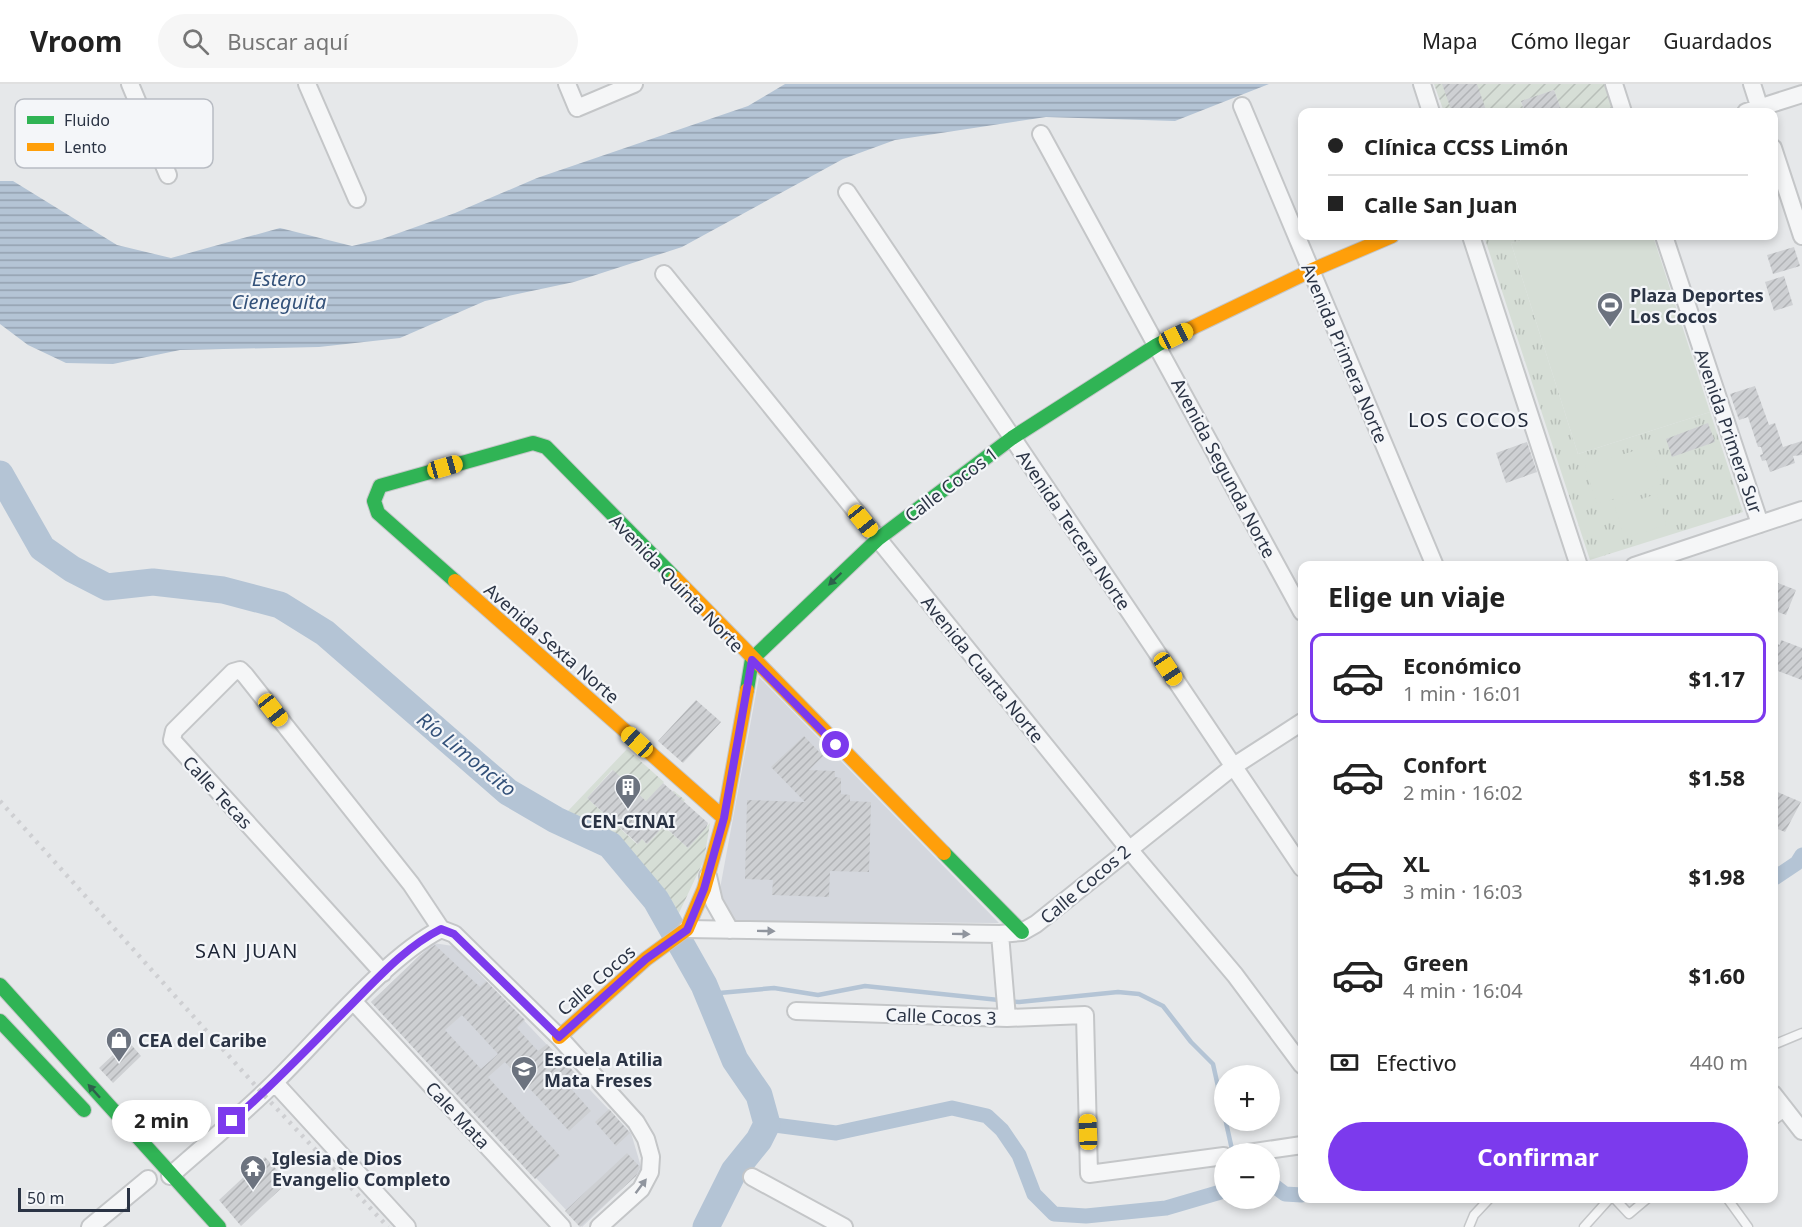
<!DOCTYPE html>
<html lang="es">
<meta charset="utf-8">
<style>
body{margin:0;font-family:"Noto Sans",sans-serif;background:#f6f6f6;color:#222;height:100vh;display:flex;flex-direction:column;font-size:22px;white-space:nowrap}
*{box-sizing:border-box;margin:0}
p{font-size:20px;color:#767676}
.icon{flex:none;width:33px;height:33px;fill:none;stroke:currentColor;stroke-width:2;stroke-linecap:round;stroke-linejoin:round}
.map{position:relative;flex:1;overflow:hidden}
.sheet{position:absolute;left:1298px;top:477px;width:480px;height:642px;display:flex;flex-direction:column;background:#fff;border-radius:12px;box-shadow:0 3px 9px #0003}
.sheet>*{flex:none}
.hud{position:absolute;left:1298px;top:24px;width:480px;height:132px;border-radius:12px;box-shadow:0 3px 9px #0003;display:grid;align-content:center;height:132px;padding:0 30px;background:#fff}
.fabs{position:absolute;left:1214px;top:981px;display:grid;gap:12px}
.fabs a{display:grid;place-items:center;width:66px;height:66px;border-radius:50%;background:#fff;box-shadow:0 3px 9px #0003;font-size:30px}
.scale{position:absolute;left:18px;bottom:15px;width:112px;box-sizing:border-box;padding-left:6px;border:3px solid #2b3445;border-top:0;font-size:16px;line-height:21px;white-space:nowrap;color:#2b3445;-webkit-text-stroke:4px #f4f6f9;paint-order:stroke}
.end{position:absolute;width:27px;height:27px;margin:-14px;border:8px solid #7c3aed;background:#fff;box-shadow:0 0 0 3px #fff}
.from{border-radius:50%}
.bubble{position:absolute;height:42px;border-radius:21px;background:#fff;box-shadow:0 3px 9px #0003;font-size:20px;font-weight:700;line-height:42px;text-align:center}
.car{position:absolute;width:18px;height:36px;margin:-18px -9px;border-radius:8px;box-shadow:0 0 4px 2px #0007;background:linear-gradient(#f5c518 24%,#345 0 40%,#f5c518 0 76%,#345 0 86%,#f5c518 0)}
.hud b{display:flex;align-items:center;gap:21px;height:57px;font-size:22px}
.hud b+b{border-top:2px solid #e0e0e0}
.hud i{width:15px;height:15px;background:#222}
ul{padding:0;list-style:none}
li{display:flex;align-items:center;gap:18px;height:90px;margin:0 12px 9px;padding:0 18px;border:3px solid transparent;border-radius:12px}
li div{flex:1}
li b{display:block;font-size:22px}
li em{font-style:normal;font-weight:700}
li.on{border-color:#7c3aed}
li>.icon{width:54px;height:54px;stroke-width:1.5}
h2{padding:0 30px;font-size:27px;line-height:72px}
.pay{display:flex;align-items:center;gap:15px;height:66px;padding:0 30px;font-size:22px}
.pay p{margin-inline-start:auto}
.action{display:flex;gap:12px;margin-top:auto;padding:12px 30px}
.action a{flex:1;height:69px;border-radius:36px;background:#7c3aed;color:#fff;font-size:24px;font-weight:700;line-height:69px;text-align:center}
header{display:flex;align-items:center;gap:36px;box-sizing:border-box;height:84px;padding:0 30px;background:#fff;border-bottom:2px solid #e0e0e0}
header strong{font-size:28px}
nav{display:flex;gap:33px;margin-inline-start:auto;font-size:21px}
.search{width:420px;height:54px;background:#f6f6f6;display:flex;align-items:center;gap:15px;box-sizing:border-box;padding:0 21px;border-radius:33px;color:#767676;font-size:22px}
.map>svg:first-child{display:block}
.built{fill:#d4d7dd}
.park{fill:url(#park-tufts)}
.garden{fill:url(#garden-furrows)}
.pitch{fill:#d6ded6}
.water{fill:url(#water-rules)}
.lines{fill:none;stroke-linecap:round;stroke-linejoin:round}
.stream{stroke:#b4c4d5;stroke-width:4.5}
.canal{stroke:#b4c4d5;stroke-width:15}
.river{stroke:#b4c4d5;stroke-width:27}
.building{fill:url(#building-hatch);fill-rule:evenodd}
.lane-casing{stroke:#c4c6c8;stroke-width:11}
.street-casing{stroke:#c4c6c8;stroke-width:20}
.fast-casing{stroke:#c4c6c8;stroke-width:16}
.slow-casing{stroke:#c4c6c8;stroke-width:16}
.lane{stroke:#f5f6f7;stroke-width:8}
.street{stroke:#f5f6f7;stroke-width:16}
.fast{stroke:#30b455;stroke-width:14}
.slow{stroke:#ff9f0a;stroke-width:14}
.rail{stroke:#cecfd2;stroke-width:4.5;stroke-dasharray:3 6;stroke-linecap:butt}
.oneway{fill:#2d614b}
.oneway2{fill:#90959e}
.route{stroke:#7c3aed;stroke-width:8}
.labels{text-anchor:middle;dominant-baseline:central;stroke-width:4.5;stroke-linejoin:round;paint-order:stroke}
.poi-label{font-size:18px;font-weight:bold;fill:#2b3445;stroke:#f4f6f9;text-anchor:start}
.street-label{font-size:18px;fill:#2b3445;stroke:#f4f6f9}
.water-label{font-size:20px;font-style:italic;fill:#34527a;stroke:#f4f6f9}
.neighbourhood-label{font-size:20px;letter-spacing:1.5px;fill:#1d2536;stroke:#f4f6f9}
.key{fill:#f4f6f9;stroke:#b8bcc3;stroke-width:1.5}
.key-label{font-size:16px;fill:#2b3445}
</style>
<header>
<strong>Vroom</strong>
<div class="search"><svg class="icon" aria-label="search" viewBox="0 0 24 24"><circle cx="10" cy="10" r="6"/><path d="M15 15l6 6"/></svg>Buscar aquí</div>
<nav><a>Mapa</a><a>Cómo llegar</a><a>Guardados</a></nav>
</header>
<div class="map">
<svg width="1802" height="1143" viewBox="0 0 1802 1143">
<defs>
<pattern id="park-tufts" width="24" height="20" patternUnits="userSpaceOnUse" patternTransform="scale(1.5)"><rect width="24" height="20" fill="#d6ded6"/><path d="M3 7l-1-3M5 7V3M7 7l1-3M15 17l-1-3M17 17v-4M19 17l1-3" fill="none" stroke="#b8bfb9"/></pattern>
<pattern id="garden-furrows" width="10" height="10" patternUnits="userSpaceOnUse" patternTransform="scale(1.5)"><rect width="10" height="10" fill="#d6ded6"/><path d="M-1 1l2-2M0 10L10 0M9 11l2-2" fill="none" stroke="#b8bfb9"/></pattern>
<pattern id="water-rules" width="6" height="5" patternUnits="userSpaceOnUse" patternTransform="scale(1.5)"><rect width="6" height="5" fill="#b4c4d5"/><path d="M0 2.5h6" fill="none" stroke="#93a0af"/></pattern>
<pattern id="building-hatch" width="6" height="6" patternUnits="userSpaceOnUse" patternTransform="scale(1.5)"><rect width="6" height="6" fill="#ced0d3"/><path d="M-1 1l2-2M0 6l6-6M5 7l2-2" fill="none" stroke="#b1b3b6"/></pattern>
</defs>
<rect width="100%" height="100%" fill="#e6e8ea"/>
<path class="built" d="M759 593 999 839 736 837 723 827 719 810Z
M433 859 453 862 631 1049 642 1086 582 1143 371 918Z"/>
<path class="park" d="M1484 152H1535L1511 159 1578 370 1710 328 1743 428 1590 476Z"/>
<path class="garden" d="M1434 0H1609L1618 28H1562L1554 6 1521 18 1525 28H1444Z
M627 665 664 698 650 714 659 723 674 707 685 716 667 736 612 686 587 714 637 760 642 755 647 760 656 751 657 736 688 764 710 739 704 776 678 831 613 753 567 728Z"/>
<path class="pitch" d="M1535 152H1653L1710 328 1578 370 1511 159Z
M1650 362 1662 400 1597 420 1585 382Z
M1657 410 1666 441 1624 454 1615 423Z"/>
<path class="water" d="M785 0H1269L1175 37 1046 33 895 56 843 75 682 163 574 198 485 217 400 254 319 263 180 266 113 280 66 279 28 261 0 240V97H13L117 161 171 174 280 144 352 162 382 155 455 129 537 94 748 22Z"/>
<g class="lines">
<path class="stream" d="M708 910 774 904 818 911 865 902 1019 918 1118 908 1139 910 1163 922 1191 958 1213 980 1233 1070"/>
<path class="canal" d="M1773 795 1797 779 1802 771
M767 1040 836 1049 952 1024 987 1032 1002 1046 1019 1071 1034 1110 1054 1130 1086 1132 1166 1124 1224 1107
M1269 1098 1285 1110 1302 1111"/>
<path class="river" d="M0 390 42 464 72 485 107 503 153 498 223 506 280 521 325 549 508 708 556 736 610 761 656 816 704 901 735 976 759 1011 767 1040 759 1056 734 1087 706 1143"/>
</g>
<path class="building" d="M1442 0H1477L1486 26 1452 28Z
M1554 6 1562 28H1525L1521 17Z
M1794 163 1800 182 1773 190 1767 171Z
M1784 192 1793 221 1774 227 1765 198Z
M1755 302 1769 341 1775 339 1783 363 1802 357V371L1793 372 1795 379 1770 388 1766 376 1762 377 1760 371 1763 370 1761 363H1758L1748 333 1739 336 1730 310Z
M1708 339 1715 358 1672 373 1666 355Z
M1527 358 1537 388 1506 399 1496 369Z
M1773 497 1796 506 1786 531 1773 526Z
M1781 556 1802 564V596L1773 585V558L1780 561Z
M696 616 721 638 683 679 658 657Z
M804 652 823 672 809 686 835 687V693L841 694V710L850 711V717L871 718 869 788 830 787 829 813 772 811 773 796 745 795 747 716 805 718 771 683Z
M613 686 646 717 663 699 708 739 706 744 688 764 664 742 647 760 642 755 638 760 587 714Z
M1773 706 1801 718 1785 748 1773 743Z
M435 861 480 903 486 897 525 936 517 944 538 967 547 960 577 991 567 1000 591 1027 569 1047 505 978 488 993 560 1072 535 1095 371 918 420 871ZM462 931 498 970 481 985 445 946Z
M128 957 141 972 113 999 99 984Z
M609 1025 630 1049 616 1062 595 1038Z
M627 1069 640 1083 636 1092 580 1143 565 1127Z
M265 1073 288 1098 241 1142 219 1116Z"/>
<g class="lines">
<g class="lane-casing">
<path id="lane" d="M1773 961 1802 949
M1773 1037 1785 1028
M1614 1114 1629 1130 1648 1114
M1727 1114 1748 1143
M1469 1143 1474 1131 1490 1114
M1584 1143 1610 1114"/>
</g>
<g class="street-casing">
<path id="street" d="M130 0 168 91
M307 0 357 115
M567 0 577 24 634 0
M1422 0 1431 28
M1614 0 1623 28
M1752 0 1761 28
M1242 22 1435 482
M1746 28 1802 10
M1041 50 1302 528
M1773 64 1802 152
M847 108 1302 784
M1471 152 1579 482
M1664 152 1760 440
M664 190 1128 764 1235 891 1302 981
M1634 482 1802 426
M708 792 714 818 730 846
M687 845 1000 850 1022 848 1036 840 1234 682 1302 638
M1000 850 1007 934
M383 889 172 656 174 647 233 588 240 586 245 591 411 800 441 845
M354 918 562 1143
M796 927 1007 934 1085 931 1089 1090 1224 1072
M275 999 407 1143
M1773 1010 1802 1047
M1241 1070 1302 1061
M170 1092C206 1060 243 1030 276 997 322 952 386 873 441 845L454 850 559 953 636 1038 646 1055 651 1073 650 1088 641 1105 599 1143
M752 1093 844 1143
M90 1143 148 1095"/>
</g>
<g class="fast-casing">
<path id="fast" d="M455 497 378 429 374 417 380 402 533 359 546 363 675 494
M747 606 752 575 878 455 1012 354 1157 261 1175 252
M944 769 1022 848
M0 901 219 1143
M0 937 84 1026"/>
</g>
<g class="slow-casing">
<path id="slow" d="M1175 252 1310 187 1392 152
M675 494 944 769
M455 497 724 734
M559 953 646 875 687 845 704 805 724 734 747 606"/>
</g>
<use href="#lane" class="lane"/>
<use href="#street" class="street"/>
<use href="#fast" class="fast"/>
<use href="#slow" class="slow"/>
<path class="rail" d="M0 717 263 1010 388 1143"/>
</g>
<defs><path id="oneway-solid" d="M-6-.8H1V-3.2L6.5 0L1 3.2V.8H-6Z" transform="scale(1.5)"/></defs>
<g class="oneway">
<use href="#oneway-solid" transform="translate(835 495) rotate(136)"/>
<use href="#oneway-solid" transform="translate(94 1007) rotate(-132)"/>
</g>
<g class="oneway2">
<use href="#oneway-solid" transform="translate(766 847) rotate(1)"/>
<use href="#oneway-solid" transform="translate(961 850) rotate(1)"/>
<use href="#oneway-solid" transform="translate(641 1102) rotate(-53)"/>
</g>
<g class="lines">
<path class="route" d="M232 1037C272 1002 309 963 347 925 376 896 405 863 441 845L454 850 559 953 646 875 687 846 704 805 724 734 752 576 836 661"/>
</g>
<defs>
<g id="stadium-pin" transform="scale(1.35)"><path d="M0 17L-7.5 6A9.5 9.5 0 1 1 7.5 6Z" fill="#6c737f" stroke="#f4f6f9"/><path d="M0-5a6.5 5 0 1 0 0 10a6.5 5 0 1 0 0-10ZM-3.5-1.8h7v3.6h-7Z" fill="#fff"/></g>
<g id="building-pin" transform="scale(1.35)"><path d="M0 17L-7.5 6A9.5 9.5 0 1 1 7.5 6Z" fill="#6c737f" stroke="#f4f6f9"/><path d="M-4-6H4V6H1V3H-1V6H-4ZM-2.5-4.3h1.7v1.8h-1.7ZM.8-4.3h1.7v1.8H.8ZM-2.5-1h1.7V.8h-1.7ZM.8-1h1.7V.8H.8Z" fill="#fff"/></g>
<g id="shop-pin" transform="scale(1.35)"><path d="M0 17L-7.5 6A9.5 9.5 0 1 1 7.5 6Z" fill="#6c737f" stroke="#f4f6f9"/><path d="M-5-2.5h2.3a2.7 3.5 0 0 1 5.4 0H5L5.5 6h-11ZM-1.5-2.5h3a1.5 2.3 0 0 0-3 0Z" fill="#fff"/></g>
<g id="school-pin" transform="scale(1.35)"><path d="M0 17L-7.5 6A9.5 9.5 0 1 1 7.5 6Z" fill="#6c737f" stroke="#f4f6f9"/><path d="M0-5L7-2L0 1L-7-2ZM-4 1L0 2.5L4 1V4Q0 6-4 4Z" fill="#fff"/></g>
<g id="temple-pin" transform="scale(1.35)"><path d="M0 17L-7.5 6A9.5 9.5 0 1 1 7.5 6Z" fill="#6c737f" stroke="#f4f6f9"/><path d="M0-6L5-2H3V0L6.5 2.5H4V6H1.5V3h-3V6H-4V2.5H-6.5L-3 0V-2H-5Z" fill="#fff"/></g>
</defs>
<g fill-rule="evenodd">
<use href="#stadium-pin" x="1610" y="221"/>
<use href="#building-pin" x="628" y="703"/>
<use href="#shop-pin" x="119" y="956"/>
<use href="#school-pin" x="524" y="985"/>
<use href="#temple-pin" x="253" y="1084"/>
</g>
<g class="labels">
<g class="poi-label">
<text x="1630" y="211">Plaza Deportes<tspan x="1630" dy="21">Los Cocos</tspan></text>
<text x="628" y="737" text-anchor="middle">CEN-CINAI</text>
<text x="138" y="956">CEA del Caribe</text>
<text x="544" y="975">Escuela Atilia<tspan x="544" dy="21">Mata Freses</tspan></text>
<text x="272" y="1074">Iglesia de Dios<tspan x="272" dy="21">Evangelio Completo</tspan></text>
</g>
<g class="street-label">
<text transform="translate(1345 269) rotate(67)">Avenida Primera Norte</text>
<text transform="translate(1729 347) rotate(71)">Avenida Primera Sur</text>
<text transform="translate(1224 384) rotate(62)">Avenida Segunda Norte</text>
<text transform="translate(951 400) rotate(-37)">Calle Cocos 1</text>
<text transform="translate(1074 446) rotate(56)">Avenida Tercera Norte</text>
<text transform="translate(677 499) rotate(46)">Avenida Quinta Norte</text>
<text transform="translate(552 559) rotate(41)">Avenida Sexta Norte</text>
<text transform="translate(983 585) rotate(51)">Avenida Cuarta Norte</text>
<text transform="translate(218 708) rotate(47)">Calle Tecas</text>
<text transform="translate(1085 800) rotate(-40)">Calle Cocos 2</text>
<text transform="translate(596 896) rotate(-41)">Calle Cocos</text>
<text transform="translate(941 932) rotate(2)">Calle Cocos 3</text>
<text transform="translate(458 1031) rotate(47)">Cale Mata</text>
</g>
<g class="water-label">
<text x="279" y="194">Estero<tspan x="279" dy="23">Cieneguita</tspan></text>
<text transform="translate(467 670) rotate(39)">Río Limoncito</text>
</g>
<g class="neighbourhood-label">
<text x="1469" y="335">LOS COCOS</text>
<text x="247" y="866">SAN JUAN</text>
</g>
</g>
<rect x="15" y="15" width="198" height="69" rx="9" class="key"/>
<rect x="27" y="32" width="27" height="8" fill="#30b455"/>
<rect x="27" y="59" width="27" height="8" fill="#ff9f0a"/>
<g class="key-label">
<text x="64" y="42">Fluido</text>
<text x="64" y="69">Lento</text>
</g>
</svg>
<div class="fabs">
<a>+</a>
<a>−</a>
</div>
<div class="scale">50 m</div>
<i class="end from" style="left:836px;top:661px"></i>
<i class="end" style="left:232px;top:1037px"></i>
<div class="bubble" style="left:112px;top:1016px;width:99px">2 min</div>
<i class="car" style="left:1176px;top:252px;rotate:64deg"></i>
<i class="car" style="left:445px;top:383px;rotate:74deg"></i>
<i class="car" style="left:863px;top:437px;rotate:141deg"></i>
<i class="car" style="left:1168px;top:585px;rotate:146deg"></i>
<i class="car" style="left:273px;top:626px;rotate:142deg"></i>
<i class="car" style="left:637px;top:658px;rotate:312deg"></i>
<i class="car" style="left:1088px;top:1048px;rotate:358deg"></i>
<div class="hud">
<b><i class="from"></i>Clínica CCSS Limón</b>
<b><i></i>Calle San Juan</b>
</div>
<section class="sheet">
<h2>Elige un viaje</h2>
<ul>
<li class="on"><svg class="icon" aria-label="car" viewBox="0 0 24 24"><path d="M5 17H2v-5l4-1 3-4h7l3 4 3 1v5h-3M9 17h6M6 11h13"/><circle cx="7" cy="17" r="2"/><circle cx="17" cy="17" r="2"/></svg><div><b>Económico</b><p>1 min · 16:01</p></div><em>$1.17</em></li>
<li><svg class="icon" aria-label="car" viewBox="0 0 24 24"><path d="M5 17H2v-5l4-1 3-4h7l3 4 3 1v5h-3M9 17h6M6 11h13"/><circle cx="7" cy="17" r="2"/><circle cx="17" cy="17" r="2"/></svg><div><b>Confort</b><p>2 min · 16:02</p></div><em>$1.58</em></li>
<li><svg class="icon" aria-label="car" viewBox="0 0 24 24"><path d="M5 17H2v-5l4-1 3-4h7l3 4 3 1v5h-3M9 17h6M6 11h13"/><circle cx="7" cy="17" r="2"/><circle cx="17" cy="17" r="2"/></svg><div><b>XL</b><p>3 min · 16:03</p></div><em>$1.98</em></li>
<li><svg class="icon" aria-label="car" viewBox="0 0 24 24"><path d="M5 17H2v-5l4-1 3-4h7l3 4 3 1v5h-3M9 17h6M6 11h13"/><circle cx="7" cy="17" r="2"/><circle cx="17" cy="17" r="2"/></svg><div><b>Green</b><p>4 min · 16:04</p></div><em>$1.60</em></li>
</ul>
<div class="pay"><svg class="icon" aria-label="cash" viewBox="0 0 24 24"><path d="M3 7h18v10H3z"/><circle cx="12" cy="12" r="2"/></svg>Efectivo<p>440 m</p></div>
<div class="action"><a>Confirmar</a></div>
</section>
</div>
